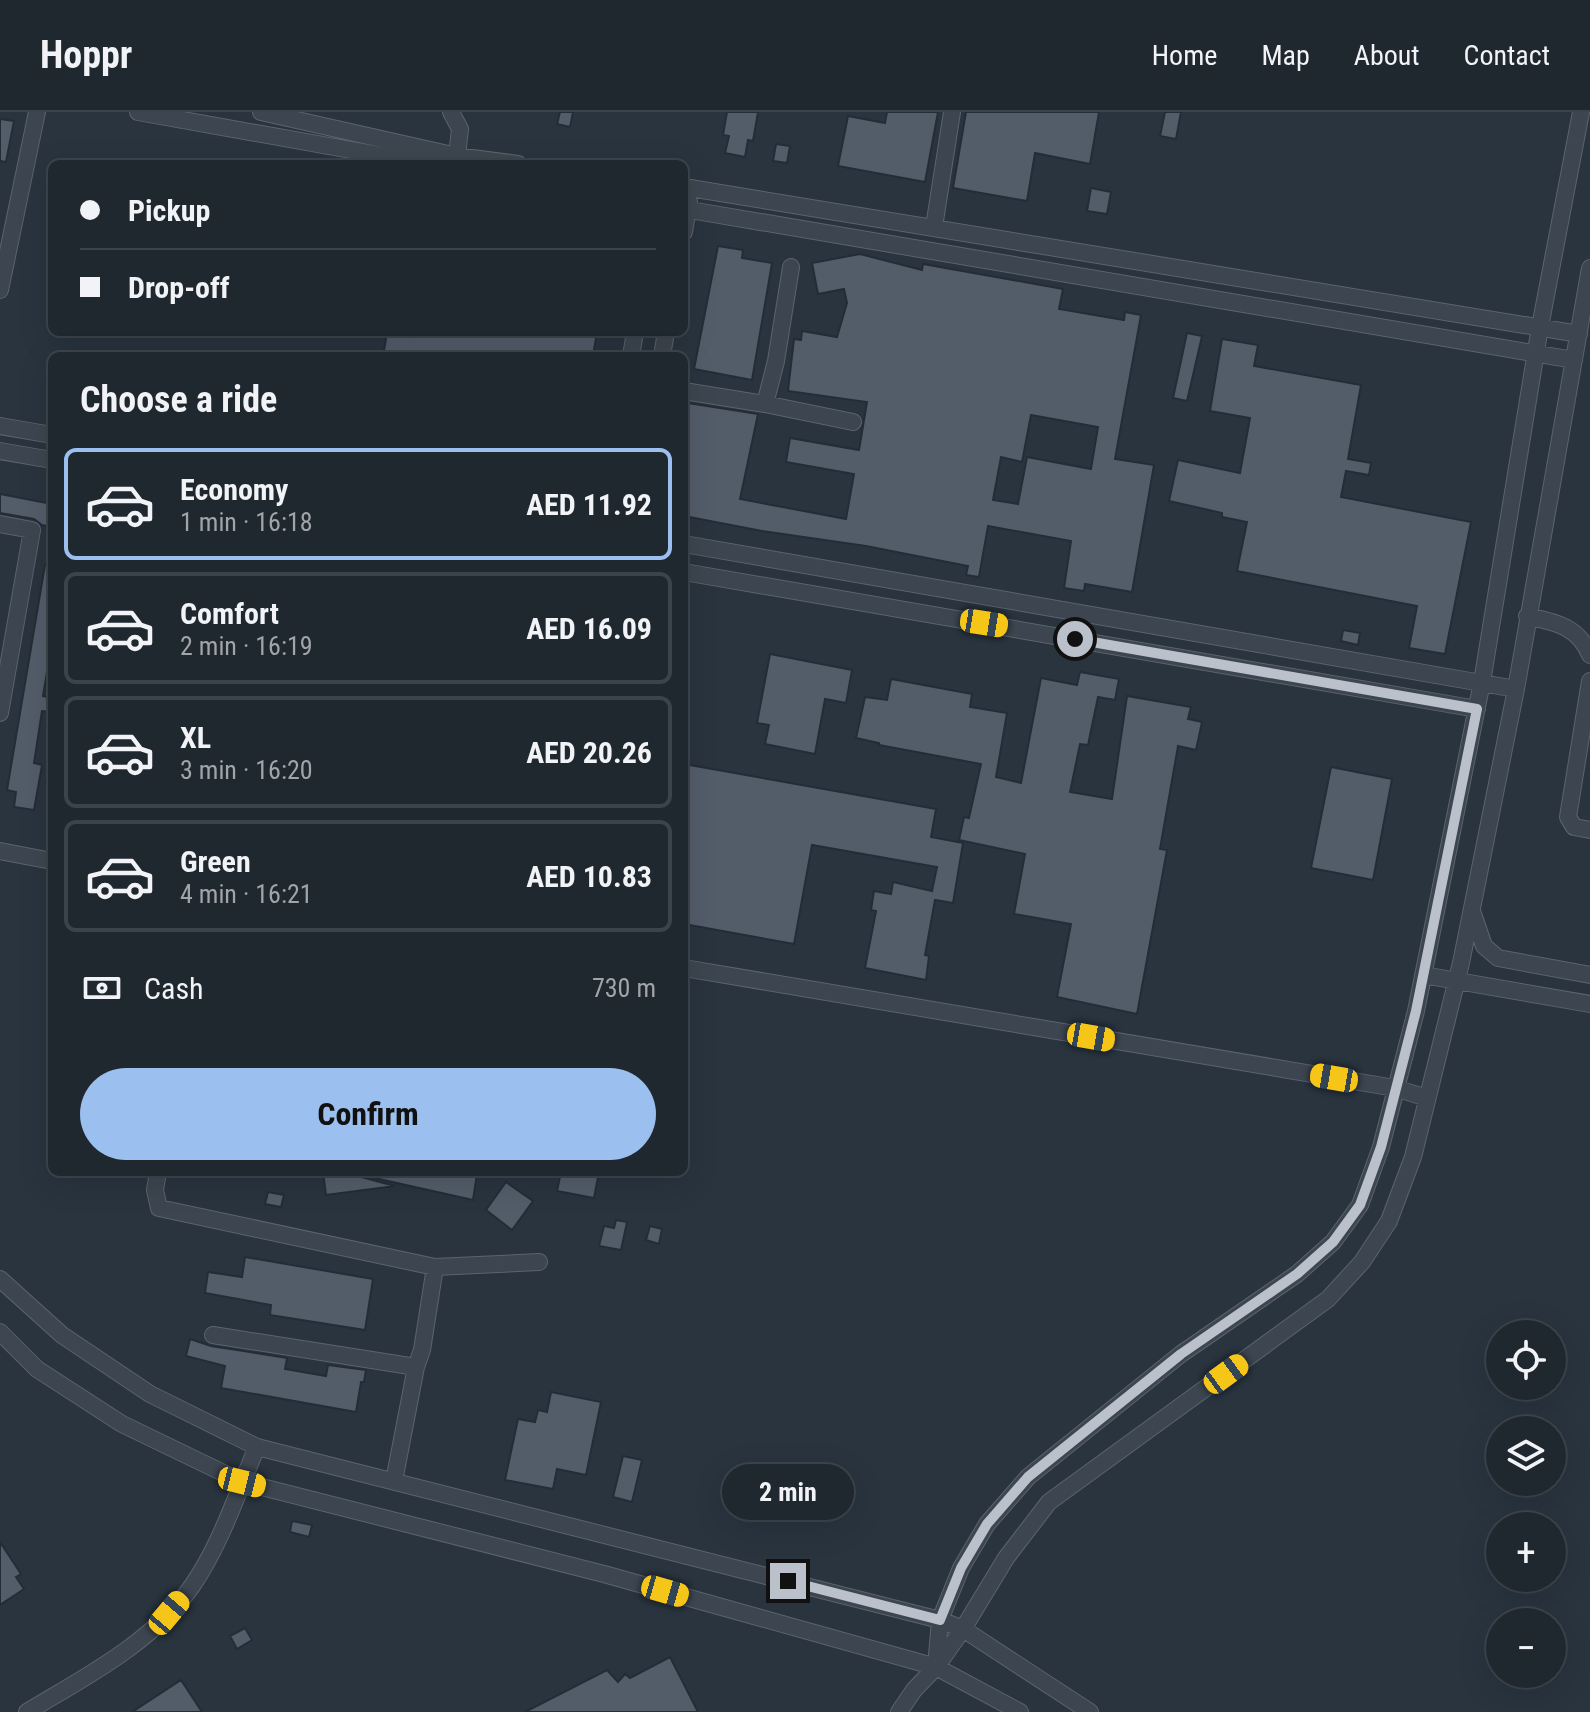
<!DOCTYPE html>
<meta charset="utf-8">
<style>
body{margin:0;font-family:"Roboto Condensed",sans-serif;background:#272f37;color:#f1f3f6;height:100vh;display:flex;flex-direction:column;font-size:30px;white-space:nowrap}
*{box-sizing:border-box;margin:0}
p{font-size:26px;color:#a1a5aa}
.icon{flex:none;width:44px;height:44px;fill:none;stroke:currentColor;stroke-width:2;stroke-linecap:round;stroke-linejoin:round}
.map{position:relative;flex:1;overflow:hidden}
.side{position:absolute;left:48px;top:240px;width:640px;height:824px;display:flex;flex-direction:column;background:#1f272f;border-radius:12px;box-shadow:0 8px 32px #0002,0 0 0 2px #3c444b}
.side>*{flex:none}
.banner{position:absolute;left:48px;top:48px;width:640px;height:176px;border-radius:12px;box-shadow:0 8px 32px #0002,0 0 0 2px #3c444b;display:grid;align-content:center;height:176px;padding:0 32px;background:#1f272f}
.buttons{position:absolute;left:1486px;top:1208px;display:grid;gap:16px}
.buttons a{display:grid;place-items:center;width:80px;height:80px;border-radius:50%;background:#1f272f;box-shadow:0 8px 32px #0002,0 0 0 2px #3c444b;font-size:40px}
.end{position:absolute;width:36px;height:36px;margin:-18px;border:10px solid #bac1ca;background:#111;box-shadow:0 0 0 4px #111}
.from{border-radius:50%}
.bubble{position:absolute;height:56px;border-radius:28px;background:#1f272f;box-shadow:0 8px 32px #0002,0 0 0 2px #3c444b;font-size:26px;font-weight:700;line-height:56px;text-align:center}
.car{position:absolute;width:24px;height:48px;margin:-24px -12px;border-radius:10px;box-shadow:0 0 6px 2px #0007;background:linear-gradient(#f5c518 24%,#345 0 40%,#f5c518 0 76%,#345 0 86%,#f5c518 0)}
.banner b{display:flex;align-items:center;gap:28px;height:76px;font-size:30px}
.banner b+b{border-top:2px solid #3c444b}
.banner i{width:20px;height:20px;background:#f1f3f6}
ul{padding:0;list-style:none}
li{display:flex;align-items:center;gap:24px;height:112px;margin:0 16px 12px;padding:0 16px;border:4px solid #3c444b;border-radius:12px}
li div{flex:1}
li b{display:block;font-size:30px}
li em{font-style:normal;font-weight:700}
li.active{border-color:#9bbfee}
li>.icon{width:72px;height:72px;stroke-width:1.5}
h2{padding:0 32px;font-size:36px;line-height:96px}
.pay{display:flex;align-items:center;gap:20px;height:88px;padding:0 32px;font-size:30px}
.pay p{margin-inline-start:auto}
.cta{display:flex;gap:16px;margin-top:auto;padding:16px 32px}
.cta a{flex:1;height:92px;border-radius:48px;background:#9bbfee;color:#111;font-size:32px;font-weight:700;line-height:92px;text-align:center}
header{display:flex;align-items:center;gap:48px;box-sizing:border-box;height:112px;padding:0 40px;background:#1f272f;border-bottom:2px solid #3c444b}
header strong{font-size:38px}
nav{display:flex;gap:44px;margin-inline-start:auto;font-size:28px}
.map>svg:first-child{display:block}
.building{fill:#535d6a;stroke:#242d37;stroke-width:2;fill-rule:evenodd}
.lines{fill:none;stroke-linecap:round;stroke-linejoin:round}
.minor-casing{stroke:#5b646d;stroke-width:18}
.minor{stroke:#3d4650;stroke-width:16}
.route{stroke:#bac1ca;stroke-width:10}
</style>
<header>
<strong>Hoppr</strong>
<nav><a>Home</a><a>Map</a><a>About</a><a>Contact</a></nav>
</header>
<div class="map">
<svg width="1590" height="1600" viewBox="0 0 1590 1600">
<rect width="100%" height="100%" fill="#29343f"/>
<path class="building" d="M560 0H573L570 15 557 12Z
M727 0H758L753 29 748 28 745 45 725 41 729 24 723 23Z
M887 0H938L925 70 838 54 848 4 885 11Z
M966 0H1099L1090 52 1035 41 1027 89 953 76Z
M1165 0H1181L1176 27 1160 24Z
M0 7 14 9 6 50 0 49Z
M776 32 790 34 787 51 773 49Z
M1091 76 1111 80 1107 102 1087 99Z
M718 134 743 138 742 146 772 151 752 268 694 257Z
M860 142 922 158 923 152 1063 177 1059 197 1124 208 1125 200 1141 203 1115 347 1154 353 1132 480 1085 472 1084 479 1064 476 1071 429 988 414 979 465 966 463 968 454 866 434 762 419 684 404V313L688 291 758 302 740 387 846 407 854 362 786 350 790 326 859 338 867 290 788 279 794 227 801 228 802 219 837 225 847 191 844 177 818 182 812 151ZM1031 303 1098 315 1091 357 1027 345 1018 392 993 388 1001 345 1022 350Z
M408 220H597L593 244H383L387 221 408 225Z
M1187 221 1202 224 1187 289 1173 286Z
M1222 227 1258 233 1254 254 1361 273 1348 347 1371 351 1369 363 1346 359 1341 385 1471 410 1445 542 1409 536 1417 494 1237 459 1247 410 1222 405V401L1169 389 1178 348 1240 361 1250 306 1210 299Z
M0 382 52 392V415L42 413 34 407 0 401Z
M45 453H52V530L43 584 52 586V600L42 599 34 651 42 653 34 698 14 695 16 680 7 678Z
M1343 518 1360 521 1358 533 1341 529Z
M770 542 852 558 846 591 825 587 815 642 765 632 769 613 757 611Z
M1080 560 1119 567 1115 588 1098 585 1088 633 1080 632 1070 680 1112 687 1127 584 1191 595 1188 607 1202 610 1196 638 1178 634 1160 737 1167 738 1137 902 1057 885 1071 812 1014 802 1025 742 959 728 964 705 969 706 981 652 879 633V631L856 626 865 585 887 588 891 567 972 582 970 595 1007 601 996 665 1021 671 1041 566 1077 573Z
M684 652 936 697 931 725 963 731 953 791 935 788 925 843 929 844 926 868 865 856 876 799 871 798 874 779 891 782 893 770 932 779 937 755 812 733 794 832 684 812Z
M1331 655 1392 667 1373 768 1311 756Z
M323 1060H356L357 1064 395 1074 326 1083Z
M370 1060H464L477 1062 473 1088 370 1065Z
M561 1060H599L594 1086 557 1079Z
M506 1070 533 1089 512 1118 486 1098Z
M268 1080 284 1083 281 1095 265 1092Z
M616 1108 627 1110 621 1138 599 1134 604 1114 614 1116Z
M650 1114 662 1117 659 1132 646 1128Z
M245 1145 373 1167 365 1218 270 1203 271 1193 205 1181 208 1160 242 1165Z
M190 1227 211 1234 287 1246 285 1257 326 1264 328 1253 366 1258 364 1270H361L356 1300 221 1276 225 1254 186 1244Z
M551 1280 601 1290 586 1363 557 1357 553 1377 505 1368 518 1307 535 1310 538 1298 547 1300Z
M623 1344 642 1348 632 1390 613 1385Z
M292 1409 312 1413 309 1425 290 1420Z
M0 1430 21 1462 16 1465 24 1477 0 1493Z
M245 1516 252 1528 237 1537 230 1524Z
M670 1545 698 1600H525L607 1558 618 1570 625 1562 630 1566Z
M181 1568 202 1600H132Z"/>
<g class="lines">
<g class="minor-casing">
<path id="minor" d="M138 0 429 52
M261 0 457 44 518 52
M451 0 460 17 457 44
M684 75 1579 222
M684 97 1574 248
M934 115 952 0
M684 120 689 90
M0 178 37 0
M631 244 635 220
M662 244 666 220
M684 279 765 292 776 249 791 155
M765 292 853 310
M0 314 52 323
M0 339 52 348
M0 412 32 418 0 601
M684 432 1516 577
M684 460 1477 597
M1527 504C1555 510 1578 514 1590 543
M1590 569 1568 705 1574 715 1590 718
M0 739 52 749
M1473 802 1484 834 1498 846 1590 863
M684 856 1395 976 1427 986
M1423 863 1590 892
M158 1060 155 1078 159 1096 435 1155 539 1150
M0 1167 62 1223 150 1282 257 1335 940 1508 963 1517 1090 1600
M0 1220 37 1257 122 1312 242 1370 604 1462 936 1555 1020 1600
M213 1223 416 1255
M394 1369 416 1255 422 1238 435 1155
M936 1555 940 1508 961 1456 987 1412 1028 1365 1181 1242 1297 1162 1333 1130 1360 1093 1381 1035 1416 899 1482 570 1540 215 1581 0
M27 1600C85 1565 152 1531 192 1474 221 1432 237 1381 257 1335
M899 1600 914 1578 936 1555 963 1517 1006 1446 1049 1390 1328 1187 1362 1150 1389 1109 1413 1045 1461 851 1516 577 1590 156"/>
</g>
<use href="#minor" class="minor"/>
</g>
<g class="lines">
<path class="route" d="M788 1469 940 1508 961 1456 987 1412 1028 1365 1181 1242 1297 1162 1333 1130 1360 1093 1381 1035 1416 899 1477 597 1075 527"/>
</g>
</svg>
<div class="buttons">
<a><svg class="icon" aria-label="locate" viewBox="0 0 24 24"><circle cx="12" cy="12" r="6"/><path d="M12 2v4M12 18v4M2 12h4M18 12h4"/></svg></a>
<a><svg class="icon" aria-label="layers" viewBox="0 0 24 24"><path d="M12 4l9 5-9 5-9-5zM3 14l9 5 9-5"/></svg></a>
<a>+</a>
<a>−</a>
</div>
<i class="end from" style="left:1075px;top:527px"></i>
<i class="end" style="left:788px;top:1469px"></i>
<div class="bubble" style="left:722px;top:1352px;width:132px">2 min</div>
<i class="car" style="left:984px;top:511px;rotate:99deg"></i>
<i class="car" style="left:1091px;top:925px;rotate:100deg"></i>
<i class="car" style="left:1334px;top:966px;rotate:280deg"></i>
<i class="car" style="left:1226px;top:1262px;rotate:54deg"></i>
<i class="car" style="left:242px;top:1370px;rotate:104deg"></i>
<i class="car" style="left:665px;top:1479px;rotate:106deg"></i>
<i class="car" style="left:169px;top:1501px;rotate:40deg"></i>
<div class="banner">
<b><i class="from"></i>Pickup</b>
<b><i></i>Drop-off</b>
</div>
<section class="side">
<h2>Choose a ride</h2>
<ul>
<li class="active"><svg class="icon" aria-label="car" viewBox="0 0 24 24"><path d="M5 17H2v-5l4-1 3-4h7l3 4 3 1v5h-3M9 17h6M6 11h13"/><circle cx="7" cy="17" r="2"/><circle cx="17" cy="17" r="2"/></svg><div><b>Economy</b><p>1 min · 16:18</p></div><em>AED 11.92</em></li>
<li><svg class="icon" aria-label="car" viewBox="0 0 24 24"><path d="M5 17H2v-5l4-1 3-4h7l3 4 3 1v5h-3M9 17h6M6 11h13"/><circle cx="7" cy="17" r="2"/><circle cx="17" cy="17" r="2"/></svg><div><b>Comfort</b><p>2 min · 16:19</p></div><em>AED 16.09</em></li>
<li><svg class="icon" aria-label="car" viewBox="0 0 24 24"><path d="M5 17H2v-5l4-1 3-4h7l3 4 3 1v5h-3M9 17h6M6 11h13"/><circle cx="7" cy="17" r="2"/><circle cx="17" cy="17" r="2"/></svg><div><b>XL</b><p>3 min · 16:20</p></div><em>AED 20.26</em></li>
<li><svg class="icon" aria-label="car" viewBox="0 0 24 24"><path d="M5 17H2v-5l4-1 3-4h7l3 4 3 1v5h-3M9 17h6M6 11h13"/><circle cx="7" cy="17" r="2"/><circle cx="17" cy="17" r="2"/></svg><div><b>Green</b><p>4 min · 16:21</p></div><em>AED 10.83</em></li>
</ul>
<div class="pay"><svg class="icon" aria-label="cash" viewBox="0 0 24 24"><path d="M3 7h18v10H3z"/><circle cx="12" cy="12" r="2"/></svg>Cash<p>730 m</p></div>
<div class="cta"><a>Confirm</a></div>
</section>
</div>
